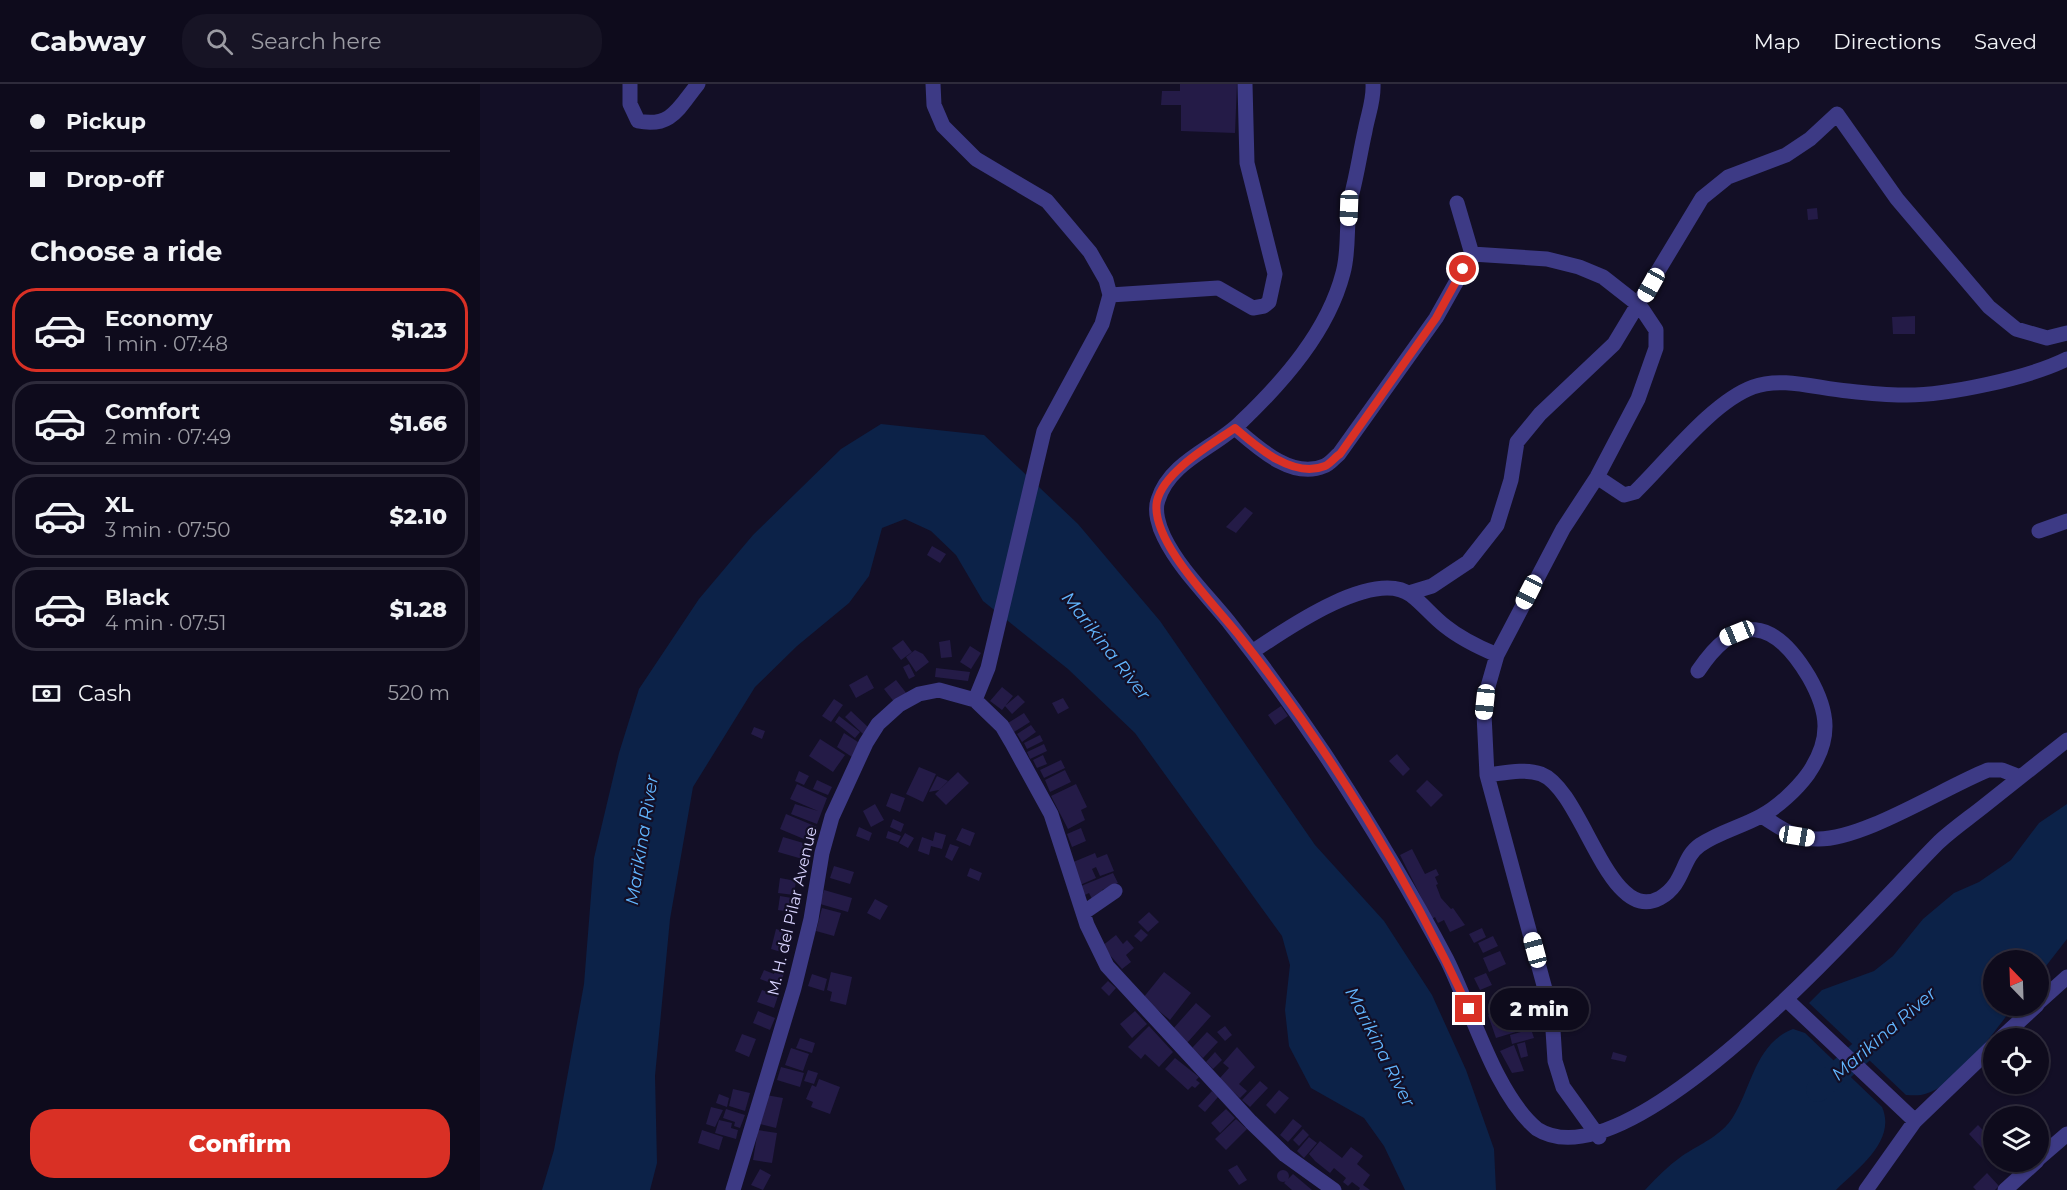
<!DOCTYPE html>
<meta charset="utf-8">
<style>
body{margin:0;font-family:Montserrat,sans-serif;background:#171425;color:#f1f3f6;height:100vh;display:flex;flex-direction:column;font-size:22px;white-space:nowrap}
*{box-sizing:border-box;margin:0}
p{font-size:20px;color:#9b9ba3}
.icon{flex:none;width:33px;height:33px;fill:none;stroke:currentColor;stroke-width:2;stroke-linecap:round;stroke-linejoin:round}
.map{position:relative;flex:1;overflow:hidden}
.side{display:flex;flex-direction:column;background:#0e0b1c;width:480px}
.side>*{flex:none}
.hud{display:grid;align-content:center;height:132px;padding:0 30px;background:#0e0b1c}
.needle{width:39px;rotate:337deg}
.buttons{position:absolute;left:1503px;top:866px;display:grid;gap:12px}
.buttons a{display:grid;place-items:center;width:66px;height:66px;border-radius:50%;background:#0e0b1c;box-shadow:0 2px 4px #0004,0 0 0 2px #2e2b3b;font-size:30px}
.end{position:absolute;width:27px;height:27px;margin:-14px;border:8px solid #d93025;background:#fff;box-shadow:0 0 0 3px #fff}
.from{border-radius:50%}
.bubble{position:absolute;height:42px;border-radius:21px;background:#0e0b1c;box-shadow:0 2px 4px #0004,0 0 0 2px #2e2b3b;font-size:20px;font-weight:800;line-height:42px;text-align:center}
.car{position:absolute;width:18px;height:36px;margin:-18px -9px;border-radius:8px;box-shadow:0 0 4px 2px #0007;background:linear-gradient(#fff 24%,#345 0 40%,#fff 0 76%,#345 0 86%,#fff 0)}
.hud b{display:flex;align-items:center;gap:21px;height:57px;font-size:22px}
.hud b+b{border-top:2px solid #2e2b3b}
.hud i{width:15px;height:15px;background:#f1f3f6}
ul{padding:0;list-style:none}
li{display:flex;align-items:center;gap:18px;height:84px;margin:0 12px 9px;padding:0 18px;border:3px solid #2e2b3b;border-radius:24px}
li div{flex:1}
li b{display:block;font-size:22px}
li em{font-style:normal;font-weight:800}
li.selected{border-color:#d93025}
li>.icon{width:54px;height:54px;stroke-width:1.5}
h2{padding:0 30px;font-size:27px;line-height:72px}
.pay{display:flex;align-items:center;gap:15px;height:66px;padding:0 30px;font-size:22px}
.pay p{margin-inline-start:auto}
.action{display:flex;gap:12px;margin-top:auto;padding:12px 30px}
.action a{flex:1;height:69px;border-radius:24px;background:#d93025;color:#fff;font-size:24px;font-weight:800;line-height:69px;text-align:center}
header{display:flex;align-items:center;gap:36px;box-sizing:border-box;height:84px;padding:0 30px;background:#0e0b1c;border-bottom:2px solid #2e2b3b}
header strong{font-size:28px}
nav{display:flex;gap:33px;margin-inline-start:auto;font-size:21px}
.search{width:420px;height:54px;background:#171425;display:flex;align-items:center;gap:15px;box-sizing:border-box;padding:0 21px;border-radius:24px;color:#9b9ba3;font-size:22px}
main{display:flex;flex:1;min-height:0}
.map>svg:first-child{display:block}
.water{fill:#0c2248}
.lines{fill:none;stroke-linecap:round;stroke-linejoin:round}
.river{stroke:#0c2248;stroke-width:24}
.building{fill:#241b47}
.minor{stroke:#3d3a85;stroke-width:15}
.route{stroke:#d93025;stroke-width:8}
.labels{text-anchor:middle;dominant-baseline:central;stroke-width:4.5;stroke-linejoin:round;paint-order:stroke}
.street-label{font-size:16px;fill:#d9d4ff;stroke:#130f26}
.water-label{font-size:18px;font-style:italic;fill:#62b6ff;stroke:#130f26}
</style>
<header>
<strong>Cabway</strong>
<div class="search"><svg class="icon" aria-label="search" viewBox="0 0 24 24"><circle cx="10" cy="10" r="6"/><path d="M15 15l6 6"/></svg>Search here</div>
<nav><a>Map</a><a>Directions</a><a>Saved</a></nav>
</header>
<main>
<section class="side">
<div class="hud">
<b><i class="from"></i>Pickup</b>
<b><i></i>Drop-off</b>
</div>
<h2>Choose a ride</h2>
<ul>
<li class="selected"><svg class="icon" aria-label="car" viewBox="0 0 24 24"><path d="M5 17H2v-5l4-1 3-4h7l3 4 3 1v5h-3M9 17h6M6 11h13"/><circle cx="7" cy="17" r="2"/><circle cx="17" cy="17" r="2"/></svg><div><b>Economy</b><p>1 min · 07:48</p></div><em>$1.23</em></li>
<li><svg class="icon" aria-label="car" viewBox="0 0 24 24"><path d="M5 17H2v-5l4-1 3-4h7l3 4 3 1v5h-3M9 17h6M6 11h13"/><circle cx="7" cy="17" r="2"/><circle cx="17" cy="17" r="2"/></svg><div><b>Comfort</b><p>2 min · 07:49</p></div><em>$1.66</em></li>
<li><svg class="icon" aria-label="car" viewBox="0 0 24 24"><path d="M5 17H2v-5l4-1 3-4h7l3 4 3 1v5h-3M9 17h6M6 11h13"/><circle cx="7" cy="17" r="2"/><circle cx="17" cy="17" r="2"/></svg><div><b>XL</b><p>3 min · 07:50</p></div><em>$2.10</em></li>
<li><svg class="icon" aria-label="car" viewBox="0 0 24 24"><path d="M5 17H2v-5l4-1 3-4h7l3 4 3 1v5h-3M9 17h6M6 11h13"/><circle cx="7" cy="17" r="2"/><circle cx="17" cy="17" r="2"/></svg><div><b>Black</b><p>4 min · 07:51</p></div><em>$1.28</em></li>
</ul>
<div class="pay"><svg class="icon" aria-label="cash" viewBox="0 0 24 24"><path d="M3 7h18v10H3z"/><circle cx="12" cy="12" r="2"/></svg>Cash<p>520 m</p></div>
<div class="action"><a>Confirm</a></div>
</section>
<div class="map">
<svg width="1587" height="1106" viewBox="0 0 1587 1106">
<rect width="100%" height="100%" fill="#130f26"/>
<path class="water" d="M401 340 504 351 598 440 680 537 835 761 904 837 952 911 986 986 1014 1065 1016 1106H925L904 1062 884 1034 831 1004 809 962 805 926 810 881 802 852 655 649 588 585 503 517 476 471 451 447 425 435 402 444 389 492 369 519 317 562 275 603 213 703 190 835 175 992 177 1079 170 1106H62L74 1066 104 900 114 774 139 669 159 605 219 515 273 451 361 365Z
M1587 720V855L1559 891 1558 876H1514V921H1535C1513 948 1480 1000 1445 1010 1440 1012 1432 1011 1426 1011L1329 919 1342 906 1394 887 1413 872 1443 835 1474 809 1499 798 1531 776 1559 739Z
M1313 945 1325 949 1402 1023C1417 1057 1377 1085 1356 1106H1165C1176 1094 1188 1082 1202 1072 1220 1060 1241 1052 1253 1033 1272 1003 1275 960 1313 945Z"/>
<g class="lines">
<path class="river" d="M1338 1006 1404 948"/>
</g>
<path class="building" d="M700 0H757L755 49 701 47V21H681L682 7H700Z
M1337 124 1338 135 1328 136 1327 125Z
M1435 232V250H1413L1412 233Z
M765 423 773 429 756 449 746 443Z
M452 462 466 470 460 479 447 471Z
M423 556 432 568 421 576 412 564Z
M470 556 472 573 461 574 459 558Z
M490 562 501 569 491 585 480 578Z
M435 566 443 570 449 578 436 588 426 573Z
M429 580 435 592 429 595 423 583Z
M456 584 490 588 488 597 455 593Z
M387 591 394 604 376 614 369 601Z
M416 596 427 610 415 619 404 605Z
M522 603 533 612 522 626 510 617Z
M538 611 545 618 532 630 525 622Z
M583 614 589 624 578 630 572 619Z
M354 615 363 621 351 638 342 632Z
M801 622 808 632 795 641 788 631Z
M371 627 389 644 383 650 365 633Z
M544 629 550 638 534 648 528 639Z
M359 632 380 648 375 654 355 638Z
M551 641 556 648 542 658 537 650Z
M274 643 285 647 282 655 271 650Z
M364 649 381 660 372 673 357 663Z
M560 651 563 657 547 665 544 659Z
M340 655 365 671 353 688 329 672Z
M564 660 567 667 550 675 547 668Z
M917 670 930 685 923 692 909 677Z
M563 671 567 680 557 684 553 676Z
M581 676 585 684 564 694 560 686Z
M439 683 456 690 443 718 426 710Z
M585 686 591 698 570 708 565 696Z
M319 687 329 692 324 701 315 697Z
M478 688 489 699 466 721 455 710Z
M457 692 468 697 459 706 449 708Z
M337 696 352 703 348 711 333 705Z
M947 696 963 711 951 723 936 707Z
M317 700 347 714 337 740 311 730 315 720 338 727 310 715Z
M596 700 607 723 601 726 605 736 588 745 571 712Z
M411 709 425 714 420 728 406 722Z
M395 720 404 736 391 743 383 727Z
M306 730 337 743 331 758 300 745Z
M413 735 424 740 421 748 410 743Z
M379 743 392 749 389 757 376 752Z
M482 744 495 749 490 762 476 756Z
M601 744 606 757 592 763 587 750Z
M408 747 421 752 418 758 406 754Z
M455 748 466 751 462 765 451 762 449 771 438 767 442 753 453 757Z
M425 749 434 754 428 764 419 759Z
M303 753 330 761 326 776 298 768Z
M470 760 479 763 472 777 465 773Z
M932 765 945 790 956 785 959 791 955 793 958 800 956 801 961 814 971 825 973 824 985 841 970 848 964 836 958 839 955 833 952 835 920 771Z
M615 769 617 774 627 770 634 787 620 792 616 783 612 785 616 794 600 801 591 779Z
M354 782 374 788 370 800 350 794Z
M490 784 502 789 499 797 487 792Z
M633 789 638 799 622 806 625 812 613 817 609 809 605 811 601 802Z
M300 794 316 797 314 811 298 809Z
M344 806 372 814 368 828 340 820Z
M300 812 318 815 316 829 298 826Z
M395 815 408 822 400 836 387 829Z
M342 824 361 829 354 852 336 847Z
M669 828 679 838 668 848 658 838Z
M1002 844 1006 853 994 859 989 850Z
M296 845 313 850 308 870 291 865Z
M661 845 668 851 661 858 654 852Z
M636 851 643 860 647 856 654 864 646 871 651 878 642 885 622 862Z
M1013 852 1018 862 1003 869 998 859Z
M1020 867 1026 880 1009 888 1003 874Z
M297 883 305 887 299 902 280 895 284 886 294 890Z
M351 888 372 893 366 921 350 917 352 908 347 906Z
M684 888 711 909 690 936 663 914Z
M1006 889 1012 901 1000 906 994 894Z
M332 890 347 895 344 907 328 902Z
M628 897 636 904 629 912 621 904Z
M282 906 298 912 294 924 277 918Z
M716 919 731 932 707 959 692 946Z
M1037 920 1041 931 1013 942 1037 936 1039 947 1016 954 1008 931Z
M278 927 295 934 290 946 273 939Z
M655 927 667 940 652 954 640 940Z
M669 942 693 968 679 983 665 970 661 975 648 963Z
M745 942 752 951 745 957 737 948Z
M1051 945 1054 954 1032 960 1030 951Z
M727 948 738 958 723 974 712 964Z
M262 950 276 955 269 973 255 967Z
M320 954 335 959 332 969 316 964Z
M1045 958 1048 972 1041 974 1037 960Z
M1034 961 1044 987 1032 989 1020 967Z
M757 963 775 983 759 1000 767 1007 760 1014 739 995 749 984 743 979Z
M311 964 329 970 323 987 305 981Z
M735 968 742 976 733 985 726 978Z
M1133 968 1147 972 1145 978 1131 975Z
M695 974 719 993 716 996 720 999 715 1004 712 1002 708 1006 685 985Z
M301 983 324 989 320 1003 297 996Z
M328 986 338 989 334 1000 324 997Z
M339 995 360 1003 350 1030 331 1023 333 1018 326 1015 332 1001 336 1003Z
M780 997 788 1004 770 1023 762 1016Z
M253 1005 270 1009 265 1027 249 1022Z
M799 1006 809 1014 795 1030 786 1021Z
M732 1007 738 1013 725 1028 718 1022Z
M239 1010 249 1014 247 1023 236 1019Z
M286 1011 303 1014 296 1044 280 1040Z
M231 1023 243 1026 235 1043 226 1040Z
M246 1025 265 1031 260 1044 254 1042 255 1038 243 1034Z
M746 1025 755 1034 740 1049 731 1039Z
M756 1035 767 1045 746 1066 735 1055Z
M813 1035 822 1042 808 1058 800 1051Z
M239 1036 252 1039 251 1044 258 1046 256 1055 235 1049Z
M1498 1041 1514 1058V1077L1489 1050Z
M823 1045 829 1051 819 1062 813 1056Z
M222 1046 243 1053 239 1066 218 1059Z
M278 1046 297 1049 292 1079 273 1076Z
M829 1053 837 1059 824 1074 817 1067Z
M840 1057 862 1074 871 1063 883 1072 877 1080 890 1091 883 1101 890 1106H879L880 1104 872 1098 868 1102 863 1098 866 1094 854 1084 850 1089 835 1077 829 1070Z
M1514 1077H1531L1533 1079 1524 1087Z
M757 1081 767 1096 759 1101 748 1086Z
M280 1085 291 1091 283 1106 271 1101Z
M797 1092a6 6 0 1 1 12 0a6 6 0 1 1-12 0Z
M1507 1089 1519 1102 1515 1106H1496L1493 1103Z
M813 1090 832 1106H812L804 1099Z"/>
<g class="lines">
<path class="minor" d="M150 0V20L158 37C192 44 199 23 218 0
M453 0 454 21 463 42 496 75 567 117 610 168 626 196 630 211 622 240 564 347 508 584 495 616
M893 0C894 17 888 30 885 47 880 69 877 91 871 113 865 138 870 164 863 189 848 247 804 297 761 338 735 364 690 377 678 416 674 427 679 443 684 453 699 484 726 510 748 537 782 580 814 624 844 669 888 736 930 806 967 876 992 926 1015 1010 1057 1045 1153 1106 1398 818 1459 758 1473 745 1489 734 1504 722 1532 700 1559 678 1587 656
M992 170 1067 175 1099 183 1123 193 1160 222 1176 246V264L1158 315 1117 393 1083 445 1017 571 1007 606 1004 630 1007 691 1072 931 1075 977 1083 1003 1119 1053
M630 211 738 204 773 224 784 222 789 218 795 190 767 79 765 0
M755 344C777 363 812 396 844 382 850 380 855 373 859 370L956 234 992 170 977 119
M1117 393 1144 411 1155 408C1187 377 1232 318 1273 303 1302 292 1339 305 1368 307 1386 309 1405 311 1423 311 1465 312 1549 294 1587 275
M1559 447 1587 437
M929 509 952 502 988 478 1017 441 1031 396 1037 358 1060 330 1134 260 1222 114 1248 93 1306 71 1330 55 1357 30 1417 115 1509 223 1536 245 1567 254 1587 249
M772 568C803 547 894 483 931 511 943 520 953 533 965 542 981 555 998 563 1017 571
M1007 691C1024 689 1045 684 1061 690 1103 706 1128 842 1180 814 1205 800 1201 774 1220 761 1239 748 1261 743 1281 732 1298 723 1317 705 1328 690 1352 655 1349 628 1329 593 1294 534 1257 528 1218 587
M1282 732C1299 743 1315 755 1337 755 1383 756 1463 704 1508 686H1522L1540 693
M603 829 635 807
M1308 917 1435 1037
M1558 919 1587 893
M1521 954 1557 921
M1558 1075 1587 1050
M253 1106 314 904 331 835 342 769 352 733 386 659 398 640 419 621 439 610 459 606 495 616 522 642 532 659 571 730 607 841 627 882 771 1038 805 1071 854 1106
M1386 1106 1435 1037 1514 961
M1525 1106 1557 1077"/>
</g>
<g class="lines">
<path class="route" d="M983 185 956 234 860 370C855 373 850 380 845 382 813 395 777 363 755 344 732 360 684 387 677 417 669 457 738 524 761 554 850 666 929 796 989 925"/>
</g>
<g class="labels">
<g class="street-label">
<text transform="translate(312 827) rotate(-77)">M. H. del Pilar Avenue</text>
</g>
<g class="water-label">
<text transform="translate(626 562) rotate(52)">Marikina River</text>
<text transform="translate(162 756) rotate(-81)">Marikina River</text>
<text transform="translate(1404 950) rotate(-41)">Marikina River</text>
<text transform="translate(900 963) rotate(63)">Marikina River</text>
</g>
</g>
</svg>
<div class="buttons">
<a><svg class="needle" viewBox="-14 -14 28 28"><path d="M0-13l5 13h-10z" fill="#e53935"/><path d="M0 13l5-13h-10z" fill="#9b9ba3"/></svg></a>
<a><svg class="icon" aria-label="locate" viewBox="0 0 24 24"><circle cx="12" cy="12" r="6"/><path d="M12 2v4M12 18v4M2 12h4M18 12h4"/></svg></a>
<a><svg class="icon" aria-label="layers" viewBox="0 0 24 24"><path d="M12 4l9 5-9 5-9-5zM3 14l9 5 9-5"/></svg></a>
</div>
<i class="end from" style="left:983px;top:185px"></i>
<i class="end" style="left:989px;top:925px"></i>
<div class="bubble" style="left:1010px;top:904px;width:99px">2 min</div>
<i class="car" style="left:869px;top:124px;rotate:182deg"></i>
<i class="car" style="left:1171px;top:201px;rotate:209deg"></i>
<i class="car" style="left:1049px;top:508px;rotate:207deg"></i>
<i class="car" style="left:1257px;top:549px;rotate:248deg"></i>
<i class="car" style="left:1005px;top:618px;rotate:186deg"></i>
<i class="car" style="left:1317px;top:752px;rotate:99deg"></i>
<i class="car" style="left:1055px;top:866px;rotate:345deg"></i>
</div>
</main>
